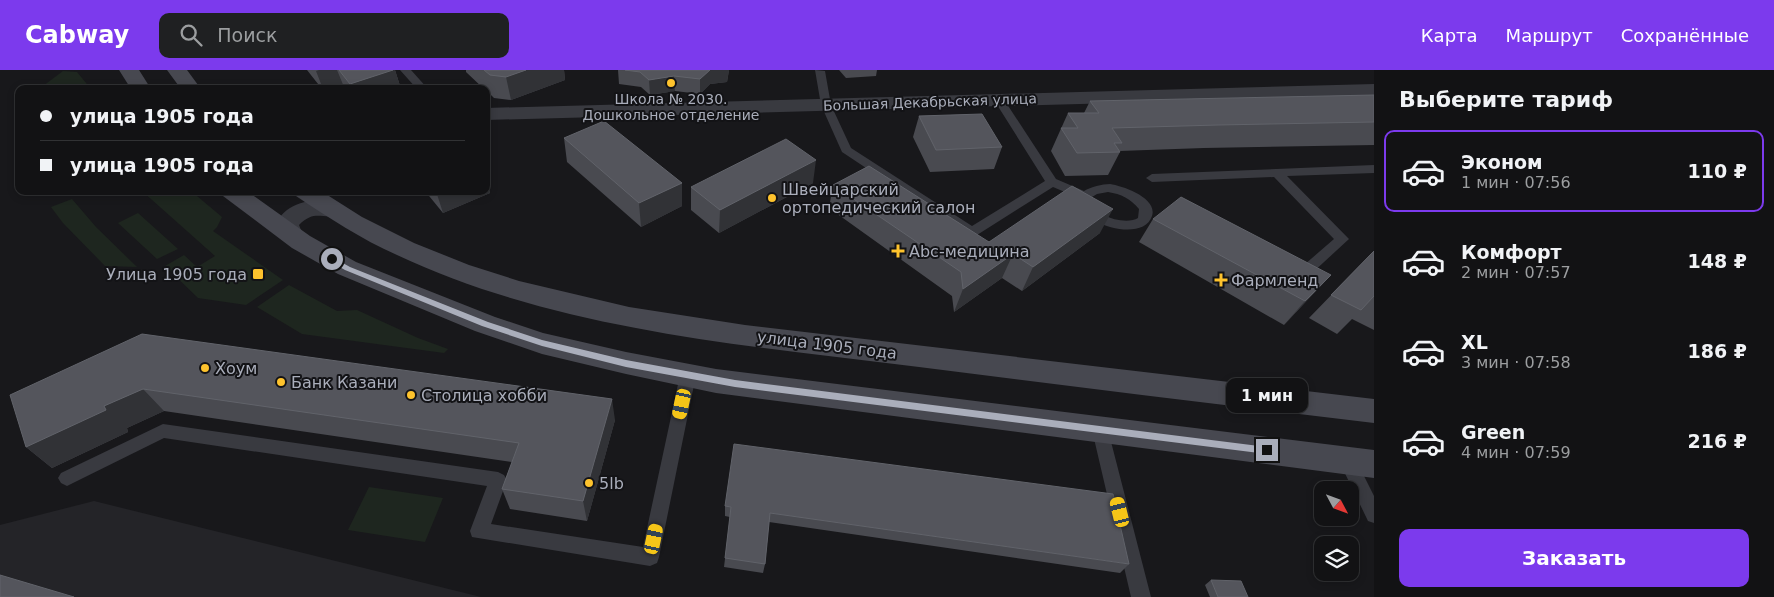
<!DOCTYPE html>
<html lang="ru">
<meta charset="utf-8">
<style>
body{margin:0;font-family:"DejaVu Sans",sans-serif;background:#1f2022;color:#f1f3f6;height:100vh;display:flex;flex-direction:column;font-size:19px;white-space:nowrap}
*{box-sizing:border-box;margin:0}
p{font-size:16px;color:#9c9ea0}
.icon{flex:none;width:28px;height:28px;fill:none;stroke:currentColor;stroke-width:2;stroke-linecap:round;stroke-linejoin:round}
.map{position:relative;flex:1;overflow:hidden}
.panel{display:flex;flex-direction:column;background:#121214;width:400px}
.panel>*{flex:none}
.guide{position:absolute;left:15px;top:15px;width:475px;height:110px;border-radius:10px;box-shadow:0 2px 8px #0003,0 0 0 1px #313234;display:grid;align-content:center;height:110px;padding:0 25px;background:#121214}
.needle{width:32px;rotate:131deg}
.controls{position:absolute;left:1314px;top:411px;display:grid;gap:10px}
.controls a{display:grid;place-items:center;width:45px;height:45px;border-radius:10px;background:#121214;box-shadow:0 2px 8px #0003,0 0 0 1px #313234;font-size:25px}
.end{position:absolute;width:22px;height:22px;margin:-11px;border:6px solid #aaaebb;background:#111;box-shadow:0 0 0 2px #111}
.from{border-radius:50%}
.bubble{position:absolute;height:35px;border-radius:10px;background:#121214;box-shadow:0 2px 8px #0003,0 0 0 1px #313234;font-size:16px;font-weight:700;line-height:35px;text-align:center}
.car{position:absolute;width:15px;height:30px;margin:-15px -8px;border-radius:6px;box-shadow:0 0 4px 1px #0007;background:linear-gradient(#f5c518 24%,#345 0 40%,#f5c518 0 76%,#345 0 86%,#f5c518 0)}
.guide b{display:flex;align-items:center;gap:18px;height:48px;font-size:19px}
.guide b+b{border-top:1px solid #313234}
.guide i{width:12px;height:12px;background:#f1f3f6}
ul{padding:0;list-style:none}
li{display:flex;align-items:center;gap:15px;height:82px;margin:0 10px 8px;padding:0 15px;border:2px solid transparent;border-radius:10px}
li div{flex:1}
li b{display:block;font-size:19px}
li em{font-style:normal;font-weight:700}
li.on{border-color:#7c3aed}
li>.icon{width:45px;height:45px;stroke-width:1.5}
h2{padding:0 25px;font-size:22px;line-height:60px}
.primary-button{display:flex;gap:10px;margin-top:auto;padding:10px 25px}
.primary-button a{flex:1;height:58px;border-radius:10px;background:#7c3aed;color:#fff;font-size:20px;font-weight:700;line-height:58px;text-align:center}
header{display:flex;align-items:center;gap:30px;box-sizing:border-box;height:70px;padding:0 25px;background:#7c3aed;color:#fff}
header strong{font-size:24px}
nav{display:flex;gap:28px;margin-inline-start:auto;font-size:18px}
.search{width:350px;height:45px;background:#1f2022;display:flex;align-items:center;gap:12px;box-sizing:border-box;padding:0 18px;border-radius:10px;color:#9c9ea0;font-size:19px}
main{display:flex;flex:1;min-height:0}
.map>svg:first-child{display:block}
.built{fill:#242428}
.green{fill:#1e261f}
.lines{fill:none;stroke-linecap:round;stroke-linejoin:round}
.service{fill:#393a40;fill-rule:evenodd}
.minor{fill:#393a40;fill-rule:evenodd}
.tertiary{fill:#393a40;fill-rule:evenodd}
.secondary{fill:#474850;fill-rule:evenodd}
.wall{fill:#494a50}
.shaded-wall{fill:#313236}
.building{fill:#54555c;stroke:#61636a}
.route{fill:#aaaebb}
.poi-dot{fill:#fec32d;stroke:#131316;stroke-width:2}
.labels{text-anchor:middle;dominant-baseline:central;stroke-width:4;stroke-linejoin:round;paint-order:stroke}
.far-poi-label{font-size:14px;fill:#aaaebb;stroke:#131316}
.far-street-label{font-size:14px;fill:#aaaebb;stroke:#131316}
.poi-label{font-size:16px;fill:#aaaebb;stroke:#131316;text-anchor:start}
.street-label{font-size:16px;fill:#aaaebb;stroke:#131316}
</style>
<header>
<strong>Cabway</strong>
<div class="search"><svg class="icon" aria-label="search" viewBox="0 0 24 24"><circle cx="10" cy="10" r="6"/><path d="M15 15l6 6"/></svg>Поиск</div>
<nav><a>Карта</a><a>Маршрут</a><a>Сохранённые</a></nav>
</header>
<main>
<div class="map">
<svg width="1374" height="527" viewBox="0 0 1374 527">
<rect width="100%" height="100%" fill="#18181b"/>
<path class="built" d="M94 431 481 527H0V455Z"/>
<path class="green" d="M63 1 77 2 91 19H39Z
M142 121H191L222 147 217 157 213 161 283 210 246 235 198 228 165 196 184 185 197 197 215 186Z
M72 129 96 157 137 197 105 196 63 153 51 137Z
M138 143 178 179 157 189 118 153Z
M289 215 337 241 357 240 418 268 448 279 444 283 302 264 257 237Z
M369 417 443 428 425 472 348 460Z"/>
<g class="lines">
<path class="service" d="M400 0H411L428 19H417Z
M815 0 825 1 831 35 851 78 972 156 1045 111 994 30 999 27 1003 28 1056 109 1084 121C1091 117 1102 114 1110 114 1123 116 1158 128 1152 146 1143 174 1077 154 1079 128L1053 117 977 165H967L842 82 821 35ZM1108 122C1121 124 1131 129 1139 139L1138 148C1125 156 1088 145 1092 127L1097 124Z
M1374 95V103L1287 106 1349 169 1311 204C1304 207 1294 204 1290 197L1292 194 1297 192 1304 195 1334 169 1274 107 1152 112 1146 108 1152 104Z
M688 299 694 301 696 305 659 487 657 493 650 496 472 467 470 461 487 416 164 368 73 413 67 416 61 413 58 408 61 403 163 354 498 402 504 405 507 410 491 454 643 477 680 305 682 301Z
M1100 353 1106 355 1108 360 1151 527H1131L1092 360 1094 355Z
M1348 384 1354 386 1374 426V453L1368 451 1339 391 1342 386Z"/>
<path class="minor" d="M313 130H326L340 135 344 140 340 145C322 150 315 139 299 155L303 165 300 171C275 178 268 154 287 140 295 134 304 132 313 130Z"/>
<path class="tertiary" d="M1374 14V26L486 50V38Z"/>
<path class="secondary" d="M119 0H139L151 19H131Z
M167 0H187L201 19H181Z
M220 121H247L310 166 356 192 495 247 543 263 626 282 716 299 1374 380V408L716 323 626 304 542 284 475 261 338 204 292 178 223 126Z
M293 121H321L362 147 414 173 469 195 519 211 629 237 745 255 1374 329V353C1222 335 1071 316 919 297 744 275 559 261 397 185 361 169 329 148 296 126Z"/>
</g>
<path class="wall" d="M307 0H395L401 19H345L344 17 339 19H322Z
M466 0H564L565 10 511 30 494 28 486 20V19H484L466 2Z
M618 0H729L727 12 710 14 700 24 675 21 650 25 641 17 619 14Z
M839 0H877L876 6 846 8Z
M1374 25V75L1204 78 1119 81 1120 82 1108 105 1065 106 1051 81 1068 43H1084L1090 31Z
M919 46 1002 77 994 99 930 102 913 67Z
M564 68 682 113V136L641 157 567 92Z
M486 108 490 123 443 143 425 121H486Z
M813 113 719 163 691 140V117Z
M833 115 989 172 1100 163 1022 221 1002 208 954 242 952 226 829 138Z
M1153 149 1331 205 1284 255 1139 172Z
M1374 181V260L1352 249 1337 264 1309 248Z
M142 264 615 350 587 451 510 439 502 419 512 392 164 341 127 358 128 362 52 398 26 377Z
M725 436 1129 494 1120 503 769 452 765 494 763 503 724 497 730 447 725 446Z
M1211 510 1248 527H1210L1205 515Z"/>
<path class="shaded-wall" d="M319 0H337L344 17 339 19H323L316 1Z
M393 0H395L401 19H352L350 14Z
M526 0H564L565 10 511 30 506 7Z
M710 0H729L727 12 710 14 700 24V9Z
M674 6 675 21 650 25 649 10Z
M816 90 813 113 719 163 720 140Z
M486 108 490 123 443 143 436 121H486Z
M682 113V136L641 157 639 133Z
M1113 139 1100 163 1022 221 1033 197Z
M1013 184 1002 208 954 242 963 219Z
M1331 205 1309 228 1284 255 1305 231Z
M143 319 164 341 127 358 128 362 52 398 26 377 104 336Z
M612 329 615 350 587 451 583 431Z"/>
<path class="building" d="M339 0H393L350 14Z
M484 0H526L506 7 490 5Z
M625 0H710L700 9 674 6 649 10 640 2Z
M1374 25V52L1218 55 1112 58 1122 73H1114L1120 82 1077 83 1061 58H1078L1068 43H1099L1090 31Z
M982 44 1002 77 936 80 919 46Z
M604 51 682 113 639 133 564 68Z
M786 69 816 90 720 140 691 117Z
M869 96 989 172 1072 116 1113 139 1033 197 1013 184 963 219 961 202 833 115Z
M1181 127 1331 205 1305 231 1153 149Z
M1374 181V226L1361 240 1331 225Z
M142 264 612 329 583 431 502 419 519 373 143 319 104 336 106 340 26 377 10 325Z
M734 374 1113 424 1129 494 770 443 765 494 725 488 731 437 725 436Z
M0 505 74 527H0Z
M1211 510 1241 511 1248 527H1218Z"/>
<path class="route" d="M332 187 350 197 488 252 542 270 626 290 735 310 1267 377 1272 380 1267 384 735 317 626 297 542 276 482 256 345 200 329 191 328 189Z"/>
<g class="poi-dot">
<circle cx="671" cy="13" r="5"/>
<circle cx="772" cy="128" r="5"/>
<path d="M895.5 173.5h5v5h5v5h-5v5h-5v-5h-5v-5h5z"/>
<rect x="252" y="198" width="12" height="12" rx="2.5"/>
<path d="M1218.5 202.5h5v5h5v5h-5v5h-5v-5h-5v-5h5z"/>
<circle cx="205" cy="298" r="5"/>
<circle cx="281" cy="312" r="5"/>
<circle cx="411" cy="325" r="5"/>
<circle cx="589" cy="413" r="5"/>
</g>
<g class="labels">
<g class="far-poi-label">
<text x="671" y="29">Школа № 2030.<tspan x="671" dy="16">Дошкольное отделение</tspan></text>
</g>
<g class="far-street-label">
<text transform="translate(930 32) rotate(-2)">Большая Декабрьская улица</text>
</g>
<g class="poi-label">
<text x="782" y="119">Швейцарский<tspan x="782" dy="18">ортопедический салон</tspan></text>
<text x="909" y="181">Abc-медицина</text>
<text x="247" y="204" text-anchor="end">Улица 1905 года</text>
<text x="1231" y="210">Фармленд</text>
<text x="215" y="298">Хоум</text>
<text x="291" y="312">Банк Казани</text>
<text x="421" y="325">Столица хобби</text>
<text x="599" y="413">5lb</text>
</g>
<g class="street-label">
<text transform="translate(827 275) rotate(7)">улица 1905 года</text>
</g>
</g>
</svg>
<div class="controls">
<a><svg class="needle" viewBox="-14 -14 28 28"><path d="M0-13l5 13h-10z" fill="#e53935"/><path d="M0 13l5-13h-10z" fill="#9c9ea0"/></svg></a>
<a><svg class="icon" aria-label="layers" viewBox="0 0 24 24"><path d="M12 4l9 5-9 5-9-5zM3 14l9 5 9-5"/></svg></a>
</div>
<i class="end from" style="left:332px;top:189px"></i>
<i class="end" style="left:1267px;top:380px"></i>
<div class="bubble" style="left:1226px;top:308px;width:82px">1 мин</div>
<i class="car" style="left:682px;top:334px;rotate:192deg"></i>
<i class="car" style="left:1120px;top:442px;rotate:346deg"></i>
<i class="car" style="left:654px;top:469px;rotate:12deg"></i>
<div class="guide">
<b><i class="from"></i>улица 1905 года</b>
<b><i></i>улица 1905 года</b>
</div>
</div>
<section class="panel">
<h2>Выберите тариф</h2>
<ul>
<li class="on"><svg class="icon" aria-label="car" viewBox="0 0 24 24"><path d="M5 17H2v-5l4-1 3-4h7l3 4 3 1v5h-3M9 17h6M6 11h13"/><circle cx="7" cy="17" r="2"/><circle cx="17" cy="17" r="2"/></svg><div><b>Эконом</b><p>1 мин · 07:56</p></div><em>110 ₽</em></li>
<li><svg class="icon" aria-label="car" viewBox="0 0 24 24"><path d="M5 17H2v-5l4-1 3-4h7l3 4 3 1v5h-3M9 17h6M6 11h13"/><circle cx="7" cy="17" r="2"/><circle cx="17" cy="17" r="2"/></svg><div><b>Комфорт</b><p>2 мин · 07:57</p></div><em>148 ₽</em></li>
<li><svg class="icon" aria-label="car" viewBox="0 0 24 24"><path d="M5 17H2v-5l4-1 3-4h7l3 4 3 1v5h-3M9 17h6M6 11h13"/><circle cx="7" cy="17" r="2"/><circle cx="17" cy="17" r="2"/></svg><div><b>XL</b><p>3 мин · 07:58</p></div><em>186 ₽</em></li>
<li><svg class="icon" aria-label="car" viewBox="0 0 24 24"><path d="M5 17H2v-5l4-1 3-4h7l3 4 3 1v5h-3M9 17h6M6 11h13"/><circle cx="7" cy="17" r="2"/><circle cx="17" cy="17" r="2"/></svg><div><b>Green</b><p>4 мин · 07:59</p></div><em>216 ₽</em></li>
</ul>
<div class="primary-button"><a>Заказать</a></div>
</section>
</main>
